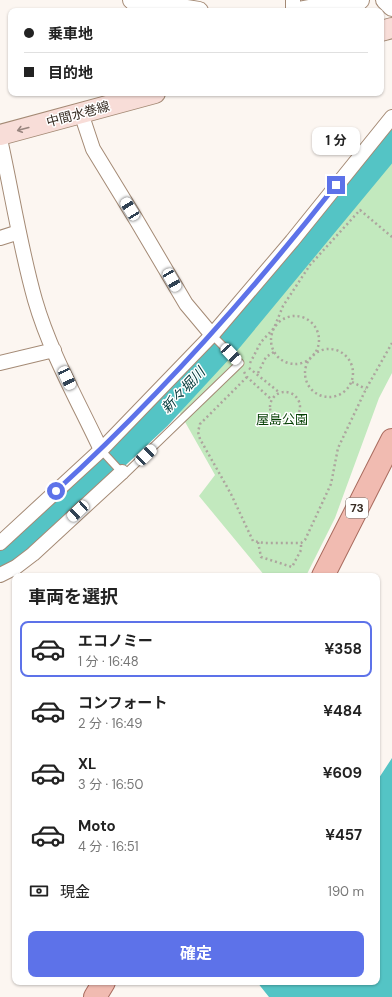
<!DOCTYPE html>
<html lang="ja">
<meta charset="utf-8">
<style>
body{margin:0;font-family:"DM Sans","Noto Sans JP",sans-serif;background:#f6f6f6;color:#222;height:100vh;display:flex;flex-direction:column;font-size:15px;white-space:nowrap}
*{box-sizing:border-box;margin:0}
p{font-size:13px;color:#767676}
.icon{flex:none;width:22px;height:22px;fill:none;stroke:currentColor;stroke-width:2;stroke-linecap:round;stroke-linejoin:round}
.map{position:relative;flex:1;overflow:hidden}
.panel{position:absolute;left:12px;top:573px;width:368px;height:412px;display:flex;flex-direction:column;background:#fff;border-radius:8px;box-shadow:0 1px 3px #0004}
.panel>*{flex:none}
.hud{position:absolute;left:8px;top:8px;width:376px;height:88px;border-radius:8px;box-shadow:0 1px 3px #0004;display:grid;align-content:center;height:88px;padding:0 16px;background:#fff}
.end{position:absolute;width:18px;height:18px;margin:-9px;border:5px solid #5d72e9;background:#fff;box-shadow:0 0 0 2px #fff}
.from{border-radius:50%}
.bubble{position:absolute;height:28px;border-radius:8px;background:#fff;box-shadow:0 1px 3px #0004;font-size:13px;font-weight:700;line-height:28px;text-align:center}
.car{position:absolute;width:12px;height:24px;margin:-12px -6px;border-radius:5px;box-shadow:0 0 3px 1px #0007;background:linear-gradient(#fff 24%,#345 0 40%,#fff 0 76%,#345 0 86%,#fff 0)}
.hud b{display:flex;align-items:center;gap:14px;height:38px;font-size:15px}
.hud b+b{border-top:1px solid #e0e0e0}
.hud i{width:10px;height:10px;background:#222}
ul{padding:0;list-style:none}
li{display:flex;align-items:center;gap:12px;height:56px;margin:0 8px 6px;padding:0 8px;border:2px solid transparent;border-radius:8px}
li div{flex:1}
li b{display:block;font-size:15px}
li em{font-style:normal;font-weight:700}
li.active{border-color:#5d72e9}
li>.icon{width:36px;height:36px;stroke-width:1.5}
h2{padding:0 16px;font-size:18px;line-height:48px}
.pay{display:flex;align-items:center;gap:10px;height:44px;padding:0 16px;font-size:15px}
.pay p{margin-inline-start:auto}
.primary-button{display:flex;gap:8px;margin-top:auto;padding:8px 16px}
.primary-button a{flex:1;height:46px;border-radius:8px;background:#5d72e9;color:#fff;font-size:16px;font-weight:700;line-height:46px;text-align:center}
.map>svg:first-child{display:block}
.green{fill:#c2e9be}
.water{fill:#54c4c5}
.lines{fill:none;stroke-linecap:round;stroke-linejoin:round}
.river{stroke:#54c4c5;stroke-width:26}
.service-casing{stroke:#a48a75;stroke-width:9}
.minor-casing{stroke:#a48a75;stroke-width:16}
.tertiary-casing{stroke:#a48a75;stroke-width:20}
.secondary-casing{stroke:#a48a75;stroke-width:22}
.primary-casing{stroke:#a96b5e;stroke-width:24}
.path{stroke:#ada59e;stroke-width:2.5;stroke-dasharray:2 3;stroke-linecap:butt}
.service{stroke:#fff;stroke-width:7}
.minor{stroke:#fff;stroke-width:14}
.tertiary{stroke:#fff;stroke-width:18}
.secondary{stroke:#f8ddd8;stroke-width:20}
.primary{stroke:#f1bbb1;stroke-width:22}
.oneway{stroke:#98847e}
.route{stroke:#5d72e9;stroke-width:5}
.labels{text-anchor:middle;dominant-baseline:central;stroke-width:3;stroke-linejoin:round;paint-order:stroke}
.shield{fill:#fff;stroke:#736b65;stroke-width:1}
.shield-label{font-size:12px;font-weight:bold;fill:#372c23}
.street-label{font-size:13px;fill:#372c23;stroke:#fff}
.park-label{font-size:13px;fill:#033e02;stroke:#fff}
.water-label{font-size:14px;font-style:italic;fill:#02393a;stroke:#fff}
</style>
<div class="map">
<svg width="392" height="997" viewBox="0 0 392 997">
<rect width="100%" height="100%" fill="#fcf6f1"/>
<path class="green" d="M392 155V373L379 398 335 518 306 576H265L199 496 215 475 180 413 320 234Z"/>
<path class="water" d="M392 758V997H269L257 982H377V781Z"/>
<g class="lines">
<path class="river" d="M0 562 8 558 159 416 230 339 392 143"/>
<g class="service-casing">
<path id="service" d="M101 450 124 475 240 363 212 335"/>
</g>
<g class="minor-casing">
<path id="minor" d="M293 11V0
M81 113 93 149 137 221 186 304 212 335
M0 139C12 193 20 247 35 300 50 352 78 401 101 450
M0 238 19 232
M0 363 54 350
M0 543 101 450 212 335 292 241 392 117
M0 575 16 567 33 554 122 472"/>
</g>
<g class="tertiary-casing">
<path id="tertiary" d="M132 0 199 11
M385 0 392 7
M298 11 360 0"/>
</g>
<g class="secondary-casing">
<path id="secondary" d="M381 31 392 28
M0 135 155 93"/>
</g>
<g class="primary-casing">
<path id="primary" d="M323 576 392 440
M95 997 104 982"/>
</g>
<path class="path" d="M271 340a24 24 0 1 1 48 0a24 24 0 1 1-48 0Z
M305 373a24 24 0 1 1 48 0a24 24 0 1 1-48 0Z
M250 363 261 342 274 328 283 306 310 265 360 210 392 237
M249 368 280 393
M244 372 247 377 272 400
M258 373 266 357 274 352
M247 377 200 424 198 432 200 439 231 494 253 541 264 543H301L305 540 331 484 338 448 366 389 392 343
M352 382 366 389
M270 407a15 15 0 1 1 30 0a15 15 0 1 1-30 0Z
M258 542 261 557 292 567 301 550V543"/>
<use href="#service" class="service"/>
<use href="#minor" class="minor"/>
<use href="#tertiary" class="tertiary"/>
<use href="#secondary" class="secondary"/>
<use href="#primary" class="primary"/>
</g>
<defs><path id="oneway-shaft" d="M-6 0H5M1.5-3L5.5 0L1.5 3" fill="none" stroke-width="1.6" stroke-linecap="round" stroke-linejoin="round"/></defs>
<use class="oneway" href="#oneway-shaft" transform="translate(23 129) rotate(165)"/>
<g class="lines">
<path class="route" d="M56 491C159 397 250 294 336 185"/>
</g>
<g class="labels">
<rect class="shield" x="346" y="498" width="22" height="20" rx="3"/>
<g class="shield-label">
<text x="357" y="508">73</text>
</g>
<g class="street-label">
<text transform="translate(78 114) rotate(-15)">中間水巻線</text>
</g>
<g class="park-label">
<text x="282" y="419">屋島公園</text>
</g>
<g class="water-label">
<text transform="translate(183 390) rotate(-47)">新々堀川</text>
</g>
</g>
</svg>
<i class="end from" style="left:56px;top:491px"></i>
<i class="end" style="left:336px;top:185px"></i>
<div class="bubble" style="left:312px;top:127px;width:48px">1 分</div>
<i class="car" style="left:130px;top:209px;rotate:328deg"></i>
<i class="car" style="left:172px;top:280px;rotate:150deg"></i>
<i class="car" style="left:231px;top:354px;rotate:137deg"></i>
<i class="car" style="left:67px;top:378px;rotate:155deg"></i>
<i class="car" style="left:146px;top:455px;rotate:46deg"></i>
<i class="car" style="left:78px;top:511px;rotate:227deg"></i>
<div class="hud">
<b><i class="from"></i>乗車地</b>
<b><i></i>目的地</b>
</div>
<section class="panel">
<h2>車両を選択</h2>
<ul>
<li class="active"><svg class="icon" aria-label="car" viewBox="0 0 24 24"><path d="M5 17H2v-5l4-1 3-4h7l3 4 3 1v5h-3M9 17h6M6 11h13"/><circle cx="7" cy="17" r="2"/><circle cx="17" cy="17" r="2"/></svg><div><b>エコノミー</b><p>1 分 · 16:48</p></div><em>¥358</em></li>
<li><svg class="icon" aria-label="car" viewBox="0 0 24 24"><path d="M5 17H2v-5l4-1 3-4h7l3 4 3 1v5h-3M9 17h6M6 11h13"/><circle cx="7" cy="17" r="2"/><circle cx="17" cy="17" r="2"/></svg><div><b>コンフォート</b><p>2 分 · 16:49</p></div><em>¥484</em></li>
<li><svg class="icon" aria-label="car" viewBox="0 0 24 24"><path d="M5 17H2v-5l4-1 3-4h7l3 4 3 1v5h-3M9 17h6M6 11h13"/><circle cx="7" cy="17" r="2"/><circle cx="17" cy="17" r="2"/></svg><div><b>XL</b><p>3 分 · 16:50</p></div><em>¥609</em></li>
<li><svg class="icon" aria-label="car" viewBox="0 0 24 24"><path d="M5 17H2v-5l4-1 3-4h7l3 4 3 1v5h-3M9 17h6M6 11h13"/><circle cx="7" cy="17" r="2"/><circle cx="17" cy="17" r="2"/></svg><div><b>Moto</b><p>4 分 · 16:51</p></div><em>¥457</em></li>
</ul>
<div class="pay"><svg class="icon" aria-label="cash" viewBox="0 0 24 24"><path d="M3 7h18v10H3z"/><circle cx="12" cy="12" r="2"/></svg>現金<p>190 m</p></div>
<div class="primary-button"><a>確定</a></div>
</section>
</div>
